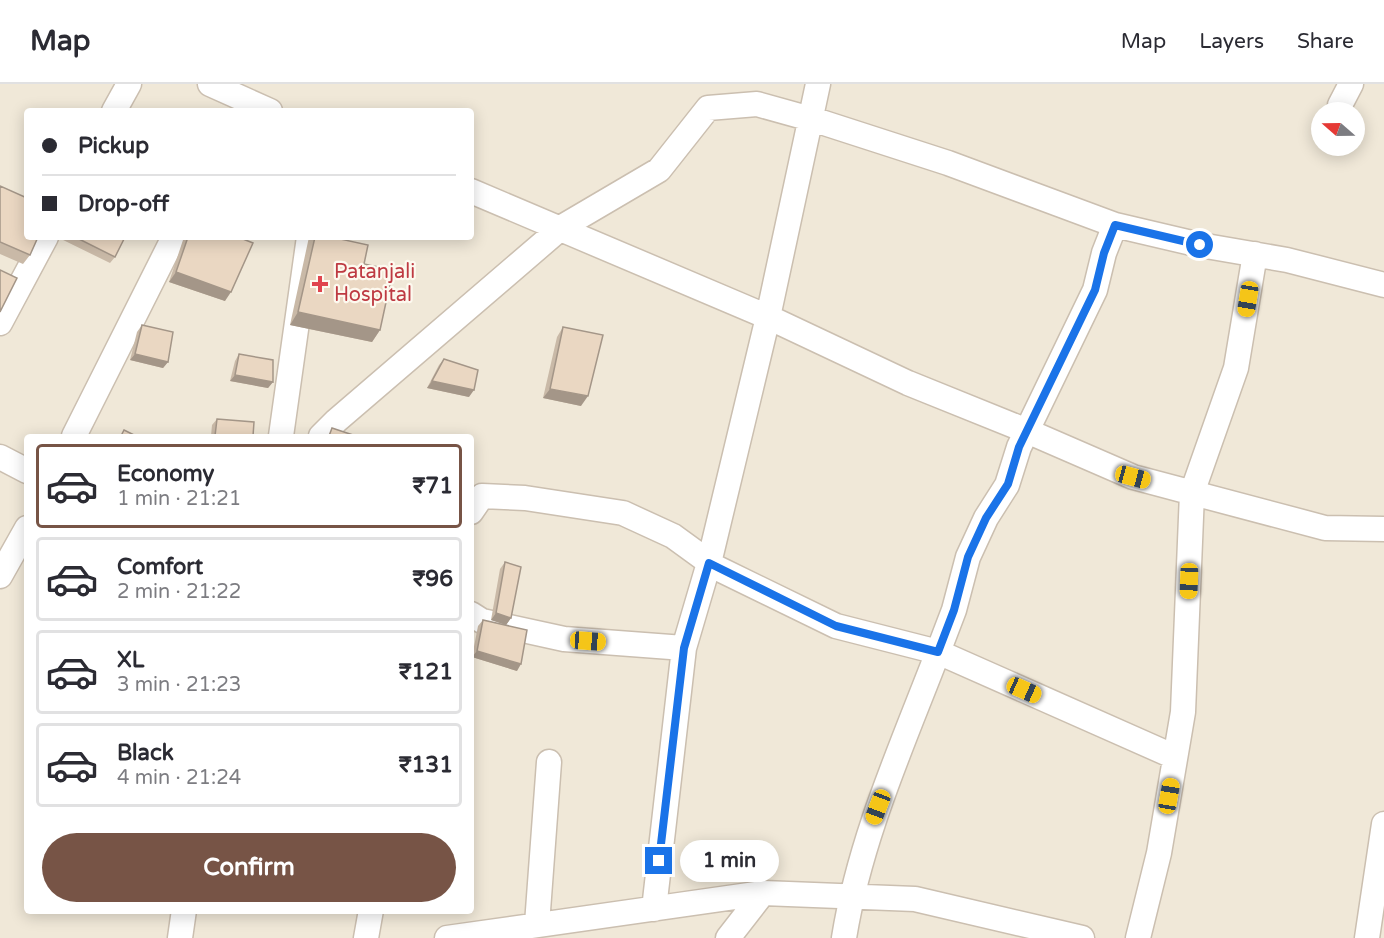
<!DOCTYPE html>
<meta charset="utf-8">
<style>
body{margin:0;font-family:"Varela Round",sans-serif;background:#f2f2f3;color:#2b2b33;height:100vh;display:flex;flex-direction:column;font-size:22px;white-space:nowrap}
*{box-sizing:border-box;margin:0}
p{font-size:20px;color:#7c7c81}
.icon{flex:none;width:33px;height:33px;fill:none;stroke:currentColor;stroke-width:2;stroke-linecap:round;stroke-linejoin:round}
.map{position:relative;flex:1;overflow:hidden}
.side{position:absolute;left:24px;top:350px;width:450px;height:480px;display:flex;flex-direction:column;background:#fff;border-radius:6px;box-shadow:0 3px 15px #0003}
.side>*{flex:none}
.hud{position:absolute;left:24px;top:24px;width:450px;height:132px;border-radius:6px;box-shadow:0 3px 15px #0003;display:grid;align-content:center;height:132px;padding:0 18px;background:#fff}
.needle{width:39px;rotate:290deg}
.fabs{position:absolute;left:1311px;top:18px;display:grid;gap:12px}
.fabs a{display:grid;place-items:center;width:54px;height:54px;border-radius:50%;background:#fff;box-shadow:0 3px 15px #0003;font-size:30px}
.end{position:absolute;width:27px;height:27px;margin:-14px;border:8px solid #1a73e8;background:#fff;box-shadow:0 0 0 3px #fff}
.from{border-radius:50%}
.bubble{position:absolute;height:42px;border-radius:21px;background:#fff;box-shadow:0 3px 15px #0003;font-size:20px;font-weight:700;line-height:42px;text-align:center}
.car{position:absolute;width:18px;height:36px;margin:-18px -9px;border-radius:8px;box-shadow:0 0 4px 2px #0007;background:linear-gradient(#f5c518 24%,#345 0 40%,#f5c518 0 76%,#345 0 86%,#f5c518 0)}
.hud b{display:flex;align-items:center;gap:21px;height:57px;font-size:22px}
.hud b+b{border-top:2px solid #e1e1e2}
.hud i{width:15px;height:15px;background:#2b2b33}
ul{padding:10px 0 0;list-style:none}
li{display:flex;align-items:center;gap:18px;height:84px;margin:0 12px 9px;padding:0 6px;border:3px solid #e1e1e2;border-radius:6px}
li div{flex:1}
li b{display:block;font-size:22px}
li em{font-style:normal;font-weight:700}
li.on{border-color:#775446}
li>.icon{width:54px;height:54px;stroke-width:1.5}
.primary-button{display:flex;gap:12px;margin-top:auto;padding:12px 18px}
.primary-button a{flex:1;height:69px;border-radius:36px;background:#775446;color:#fff;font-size:24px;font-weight:700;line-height:69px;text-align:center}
header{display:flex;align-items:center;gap:36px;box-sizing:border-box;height:84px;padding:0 30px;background:#fff;border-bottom:2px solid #e1e1e2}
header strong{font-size:28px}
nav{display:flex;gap:33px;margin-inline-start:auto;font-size:21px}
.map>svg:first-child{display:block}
.residential{fill:#f0e8d8;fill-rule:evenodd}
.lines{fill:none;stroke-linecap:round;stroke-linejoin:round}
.minor-casing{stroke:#cbbfb0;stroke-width:27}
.minor{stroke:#fff;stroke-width:24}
.wall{fill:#c9b9a7}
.shaded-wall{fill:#a49688}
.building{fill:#ead7c2;stroke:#a49688;stroke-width:1.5}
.route{stroke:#1a73e8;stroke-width:8}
.health-dot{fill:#e0444e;stroke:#fdf9ef;stroke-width:2}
.labels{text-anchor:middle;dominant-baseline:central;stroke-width:4.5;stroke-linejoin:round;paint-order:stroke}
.health-label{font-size:20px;fill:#be3a42;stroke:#fdf9ef;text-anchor:start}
</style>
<header>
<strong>Map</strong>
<nav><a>Map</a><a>Layers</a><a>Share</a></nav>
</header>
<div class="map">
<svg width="1384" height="854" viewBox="0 0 1384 854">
<rect width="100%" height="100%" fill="#faf5e9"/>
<path class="residential" d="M0 0H1384V854H0ZM27 27H471V153H27ZM1322 28H1354V62H1322ZM27 352H471V826H27Z"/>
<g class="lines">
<g class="minor-casing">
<path id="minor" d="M210 0 270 27
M1340 21 1351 0
M114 27 129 0
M471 107 768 233 908 299 1027 347 1133 393 1325 444 1384 445
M0 239 46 153
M74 352 174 153
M281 352 309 153
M321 352 336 337 562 143 659 86 708 24 757 20 818 37 948 79 1115 141
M0 373 27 387
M471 428 482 412 525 414 623 429 673 452 717 484 836 542 938 568 954 526 968 473 986 434 1007 401 1019 363 1095 206 1104 169 1115 141 1200 161 1287 176 1384 201
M0 492 27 444
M471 530 482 537 564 555 684 564
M654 825 684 564 709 479 768 233 818 0
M537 840 549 678
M180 854 184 826
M366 854 371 826
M447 854 763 809 915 815 1082 854
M728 854 763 809
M844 854C860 754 902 662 938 568L1175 673
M1138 854 1159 769 1183 628 1192 409 1236 284 1255 170
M1367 854 1384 740"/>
</g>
<use href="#minor" class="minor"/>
</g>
<path class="wall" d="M0 102 30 171 23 180 0 170Z
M59 153H125L115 173 110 179 59 154Z
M184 153H238L225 217 169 198Z
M309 153H340V155L364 180 380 246 372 258 290 241Z
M142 241 168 278 163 284 130 276 137 248Z
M563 243 581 322 543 314 557 253Z
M239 270 273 298 268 304 230 297 235 277Z
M444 275 469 313 427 304 439 281Z
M217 335 253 352H211L212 341Z
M505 478 511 534 506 541 491 536 500 485Z
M483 536 517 587 472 573 478 542Z"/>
<path class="shaded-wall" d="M176 188 231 208 225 217 169 198Z
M298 228 380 246 372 258 290 241Z
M135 270 168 278 163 284 130 276Z
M235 291 273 298 268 304 230 297Z
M432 297 474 306 469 313 427 304Z
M550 305 588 312 581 322 543 314Z
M496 529 511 534 506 541 491 536Z
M477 567 521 580 517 587 472 573Z"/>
<path class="building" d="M0 102 27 114V153H38L30 171 0 158Z
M75 153H125L115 173Z
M188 153H238L253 159 231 208 176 188Z
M315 153H340V155L368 161 364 180 393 186 380 246 298 228Z
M0 186 17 194 0 228Z
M142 241 173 248 168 278 135 270Z
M563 243 603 251 588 312 550 305Z
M239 270 273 276V298L235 291Z
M444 275 478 286 474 306 432 297Z
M217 335 254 338 253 352H215Z
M332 344 356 352H329Z
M124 346 136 352H121Z
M505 478 521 483 511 534 496 529Z
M483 536 527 546 521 580 477 567Z"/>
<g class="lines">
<path class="route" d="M659 777 684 564 709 479 836 542 938 568 954 526 968 473 986 434 1008 400 1019 363 1095 206 1104 169 1115 141 1200 161"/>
</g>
<path class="health-dot" d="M317 191h6v6h6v6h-6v6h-6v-6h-6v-6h6z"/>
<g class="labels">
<g class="health-label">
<text x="334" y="188">Patanjali<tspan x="334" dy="23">Hospital</tspan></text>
</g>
</g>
</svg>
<div class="fabs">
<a><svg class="needle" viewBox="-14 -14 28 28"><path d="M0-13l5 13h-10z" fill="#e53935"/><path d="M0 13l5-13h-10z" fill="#7c7c81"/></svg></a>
</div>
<i class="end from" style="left:1200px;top:161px"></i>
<i class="end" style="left:659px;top:777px"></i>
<div class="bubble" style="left:680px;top:756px;width:99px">1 min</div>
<i class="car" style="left:1248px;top:215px;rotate:189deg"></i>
<i class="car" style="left:1133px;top:393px;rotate:105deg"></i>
<i class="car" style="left:1189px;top:497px;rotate:182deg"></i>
<i class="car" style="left:588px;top:557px;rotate:94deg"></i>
<i class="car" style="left:1024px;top:606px;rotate:114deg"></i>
<i class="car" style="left:1169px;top:712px;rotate:10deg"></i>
<i class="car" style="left:878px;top:723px;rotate:201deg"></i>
<div class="hud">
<b><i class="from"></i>Pickup</b>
<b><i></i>Drop-off</b>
</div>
<section class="side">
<ul>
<li class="on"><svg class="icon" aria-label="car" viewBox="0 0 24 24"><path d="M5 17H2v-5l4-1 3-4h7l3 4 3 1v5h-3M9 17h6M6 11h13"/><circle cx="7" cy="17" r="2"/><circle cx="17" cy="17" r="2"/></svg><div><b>Economy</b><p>1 min · 21:21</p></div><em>₹71</em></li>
<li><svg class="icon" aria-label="car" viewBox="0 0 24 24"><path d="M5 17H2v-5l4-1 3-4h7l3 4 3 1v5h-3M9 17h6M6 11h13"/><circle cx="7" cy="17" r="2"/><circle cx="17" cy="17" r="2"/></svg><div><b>Comfort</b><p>2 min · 21:22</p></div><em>₹96</em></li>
<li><svg class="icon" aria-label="car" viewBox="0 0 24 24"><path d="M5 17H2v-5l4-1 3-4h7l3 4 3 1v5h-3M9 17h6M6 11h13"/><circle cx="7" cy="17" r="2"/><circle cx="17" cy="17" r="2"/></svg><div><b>XL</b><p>3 min · 21:23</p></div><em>₹121</em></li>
<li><svg class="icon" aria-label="car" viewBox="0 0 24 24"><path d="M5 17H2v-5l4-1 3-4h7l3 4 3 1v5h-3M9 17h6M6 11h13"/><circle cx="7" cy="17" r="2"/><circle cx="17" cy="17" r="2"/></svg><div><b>Black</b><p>4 min · 21:24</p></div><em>₹131</em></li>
</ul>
<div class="primary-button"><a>Confirm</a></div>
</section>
</div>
